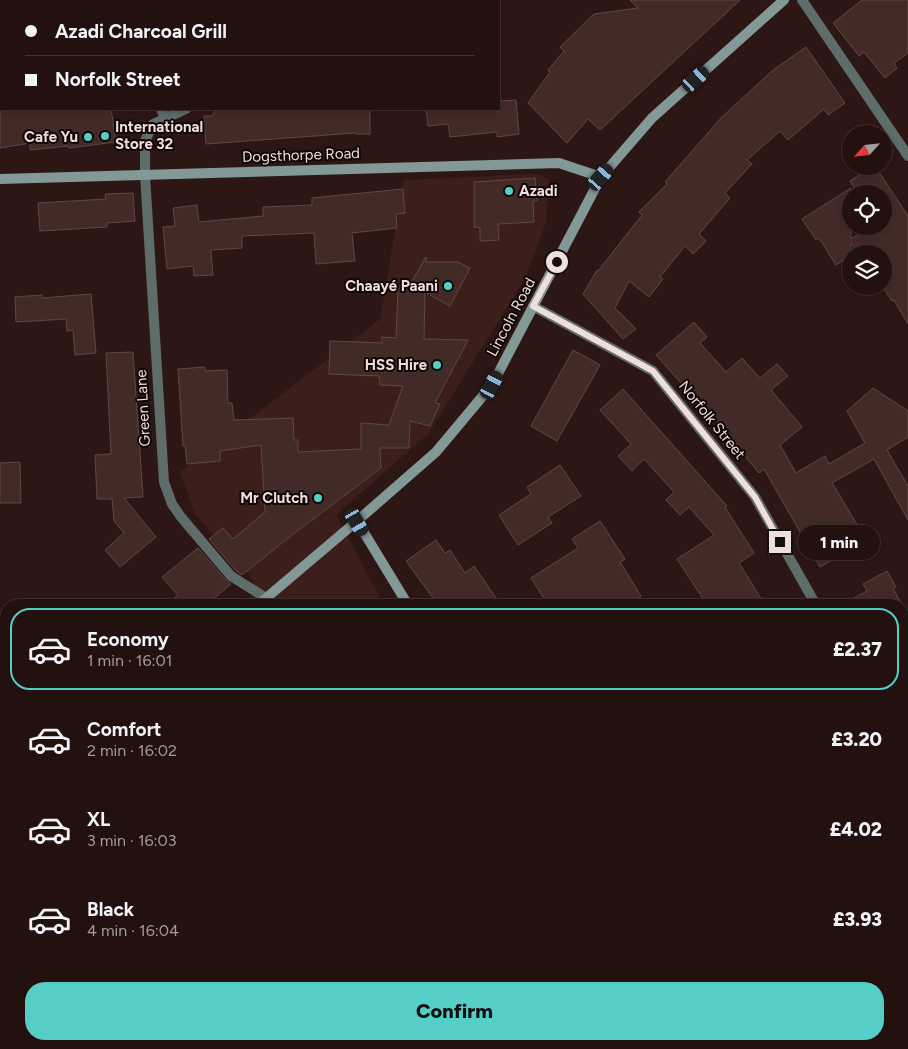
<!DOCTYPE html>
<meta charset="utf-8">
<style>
body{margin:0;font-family:Figtree,sans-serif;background:#2a1a18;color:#f1f3f6;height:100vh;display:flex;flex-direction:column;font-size:19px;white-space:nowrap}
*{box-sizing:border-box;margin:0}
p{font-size:16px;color:#a29d9e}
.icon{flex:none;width:28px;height:28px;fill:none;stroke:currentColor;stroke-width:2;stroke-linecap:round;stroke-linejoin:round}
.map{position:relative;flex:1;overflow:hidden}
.details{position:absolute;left:0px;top:599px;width:909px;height:451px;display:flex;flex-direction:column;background:#22110f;border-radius:20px 20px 0 0;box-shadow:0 2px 8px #0003,0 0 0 1px #3f312f}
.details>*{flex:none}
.guide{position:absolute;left:0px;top:0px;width:500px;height:110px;box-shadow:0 2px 8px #0003,0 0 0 1px #3f312f;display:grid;align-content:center;height:110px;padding:0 25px;background:#22110f}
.needle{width:32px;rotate:243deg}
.fabs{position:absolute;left:842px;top:125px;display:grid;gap:10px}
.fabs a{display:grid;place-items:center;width:50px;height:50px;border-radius:50%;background:#22110f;box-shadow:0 2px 8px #0003,0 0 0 1px #3f312f;font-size:25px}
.end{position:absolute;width:22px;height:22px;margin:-11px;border:6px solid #efdedc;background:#111;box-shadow:0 0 0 2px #111}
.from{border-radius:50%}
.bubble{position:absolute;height:35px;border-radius:18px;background:#22110f;box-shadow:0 2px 8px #0003,0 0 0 1px #3f312f;font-size:16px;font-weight:800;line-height:35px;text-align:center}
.car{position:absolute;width:15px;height:30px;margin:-15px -8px;border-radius:6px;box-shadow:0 0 4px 1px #0007;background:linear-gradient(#222 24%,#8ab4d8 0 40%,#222 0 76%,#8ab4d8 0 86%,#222 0)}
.guide b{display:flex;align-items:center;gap:18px;height:48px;font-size:19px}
.guide b+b{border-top:1px solid #3f312f}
.guide i{width:12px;height:12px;background:#f1f3f6}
ul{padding:9px 0 0;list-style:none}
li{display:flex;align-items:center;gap:15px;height:82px;margin:0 10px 8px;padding:0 15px;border:2px solid transparent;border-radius:20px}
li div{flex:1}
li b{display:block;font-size:19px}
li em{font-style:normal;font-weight:800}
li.selected{border-color:#55cec5}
li>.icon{width:45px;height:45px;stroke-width:1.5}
.button{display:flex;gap:10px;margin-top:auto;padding:10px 25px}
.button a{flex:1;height:58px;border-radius:20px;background:#55cec5;color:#111;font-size:20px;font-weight:800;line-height:58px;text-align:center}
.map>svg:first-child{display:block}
.built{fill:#3c1f1b}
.building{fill:#422b27;stroke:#614743}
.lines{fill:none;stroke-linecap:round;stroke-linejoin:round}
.street{stroke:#5e6c6a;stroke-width:10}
.secondary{stroke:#839997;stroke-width:10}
.route{stroke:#efdedc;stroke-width:6}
.poi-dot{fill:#55cec5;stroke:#0f0605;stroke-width:2}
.labels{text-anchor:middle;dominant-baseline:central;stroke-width:4;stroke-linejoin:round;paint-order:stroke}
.poi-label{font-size:15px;font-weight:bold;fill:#efdedc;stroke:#0f0605;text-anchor:end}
.street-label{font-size:15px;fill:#efdedc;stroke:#0f0605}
</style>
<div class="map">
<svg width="908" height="1049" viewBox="0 0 908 1049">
<rect width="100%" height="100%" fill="#2d1714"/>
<path class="built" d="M536 174 549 179 546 222 526 277 428 434 336 515 384 605H250L253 580 195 514 180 472 380 319 404 180Z"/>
<path class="building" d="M630 0H740L600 130 588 119 567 143 528 103 550 72 548 70 564 51 560 47 594 14 638 8Z
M862 0H908V53L894 63 897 68 885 78 864 52 859 56 833 23Z
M806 47 845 103 828 115 824 109 788 140 780 131 747 160 752 164 725 193 730 198 699 234 706 241 693 254 685 246 660 277 663 279 649 297 629 281 615 308 636 329 623 339 583 294 597 270 598 271 642 215 639 212 667 184 665 182 722 117 772 71Z
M516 100 519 134 497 137V132L450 137 448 124 428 126 426 109H499V101Z
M0 109H111L116 142 69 148 68 146 30 150V143L0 148Z
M216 109H370V134H355V133L206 144 204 116H212Z
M873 166H875L908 216V324L894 300 892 301 884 289V254H859L851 243V255L836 265 819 238 816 240 802 219 851 188V239L873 226H884V194H858L850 181Z
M535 178 537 201H533L534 222 498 224 499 240 480 241V228L474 227V182Z
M403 189 405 213 396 214 397 228 352 233 355 261 316 264 314 233 242 236V248L211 250 213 275 194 276 193 266 167 269 163 227 175 226 173 208 197 205 199 222 263 216V207L312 205V198Z
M133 193 135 221 107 223V227L40 231 38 203 106 199 105 194Z
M426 257V262H458L470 268 450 306 425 292 424 339 468 340 435 403 440 404 430 426 410 421 409 448H380L381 468 292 535 242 575 236 571 209 539 223 528 233 539 265 512 261 445 220 451V461L187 464 185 446H183L178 369 205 367V371L227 370 228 403H232L234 420 293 418 294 440H298V452L361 449V423L389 425 403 386 380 385 379 376 329 374 330 341 382 343V337L396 338 398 288H408Z
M91 294 96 353 75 355 73 330 67 331 66 319 16 322 15 297 42 295V298Z
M694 322 707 337 700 343 726 372 742 358 760 378 777 364 788 376 771 390 802 427 780 445 796 473 825 456 829 464 865 443 847 411 873 388 908 411V437L887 450 908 486V520L874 459 832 483 864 536 841 549 843 554 820 567 764 469 759 473 690 390 688 391 656 355Z
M573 350 600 365 557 441 531 426Z
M133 352 143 497 124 498 156 537 120 567 105 550 124 533 114 521 112 499H97L95 455 111 454 106 353Z
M623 389 727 506 725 507 754 553 739 563 765 605H707L677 559 714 535 689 507 680 515 666 500 674 492 644 459 632 471 618 456 631 444 600 410Z
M20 462 21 503H0V463Z
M560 465 581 496 548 517 552 523 518 545 499 515 531 494 527 487Z
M600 521 625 559 620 562 641 596 627 605H548L531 578 578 548 572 539Z
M436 540 445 553 450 550 465 573 474 566 501 605H438L406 561Z
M198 548 226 580 231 584 206 605H166L178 595 162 577Z
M887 571 896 587 893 588 902 605H841L867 591 863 584Z"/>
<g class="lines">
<path class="street" d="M149 0V1
M802 0 908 156
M299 1 301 0
M161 109 165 118
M186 109 153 124 145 141V175L164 482 172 504 181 517 231 576 266 598
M533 306 653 371 755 497 816 605
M0 635 6 634
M902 755 908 762
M902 881 908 877
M256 1049 262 1044"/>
<path class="secondary" d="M0 179 559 163 601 177
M357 521 408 605
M258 605 357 521 436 452 492 385 601 177 652 118 784 0
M0 817 6 812
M690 1044 693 1049"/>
</g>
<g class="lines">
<path class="route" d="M557 262 533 306 653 371 755 497 780 542"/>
</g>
<g class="poi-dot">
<circle cx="105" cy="136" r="5"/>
<circle cx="88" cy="137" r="5"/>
<circle cx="509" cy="191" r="5"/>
<circle cx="448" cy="286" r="5"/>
<circle cx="437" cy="365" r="5"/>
<circle cx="318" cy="498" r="5"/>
</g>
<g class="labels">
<g class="poi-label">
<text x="115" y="127" text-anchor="start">International<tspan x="115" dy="17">Store 32</tspan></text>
<text x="78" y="137">Cafe Yu</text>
<text x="519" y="191" text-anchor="start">Azadi</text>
<text x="438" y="286">Chaayé Paani</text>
<text x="427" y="365">HSS Hire</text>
<text x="308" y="498">Mr Clutch</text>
</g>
<g class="street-label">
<text transform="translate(301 155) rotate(-2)">Dogsthorpe Road</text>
<text transform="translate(511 317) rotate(-62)">Lincoln Road</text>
<text transform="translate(143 408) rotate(-93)">Green Lane</text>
<text transform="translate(712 420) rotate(51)">Norfolk Street</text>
</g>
</g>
</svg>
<div class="fabs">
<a><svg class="needle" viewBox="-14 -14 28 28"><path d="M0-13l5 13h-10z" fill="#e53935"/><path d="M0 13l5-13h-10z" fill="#a29d9e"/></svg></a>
<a><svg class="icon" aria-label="locate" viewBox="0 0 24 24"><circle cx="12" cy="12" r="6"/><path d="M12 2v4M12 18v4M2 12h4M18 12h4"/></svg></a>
<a><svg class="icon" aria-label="layers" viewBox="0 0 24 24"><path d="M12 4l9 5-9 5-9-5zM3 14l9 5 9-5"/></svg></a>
</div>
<i class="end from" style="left:557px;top:262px"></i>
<i class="end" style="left:780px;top:542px"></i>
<div class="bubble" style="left:798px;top:525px;width:82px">1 min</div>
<i class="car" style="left:696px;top:79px;rotate:48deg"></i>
<i class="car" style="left:601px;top:177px;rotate:41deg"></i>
<i class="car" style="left:492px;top:385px;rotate:28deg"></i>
<i class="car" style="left:357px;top:522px;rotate:150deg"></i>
<div class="guide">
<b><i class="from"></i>Azadi Charcoal Grill</b>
<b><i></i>Norfolk Street</b>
</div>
<section class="details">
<ul>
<li class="selected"><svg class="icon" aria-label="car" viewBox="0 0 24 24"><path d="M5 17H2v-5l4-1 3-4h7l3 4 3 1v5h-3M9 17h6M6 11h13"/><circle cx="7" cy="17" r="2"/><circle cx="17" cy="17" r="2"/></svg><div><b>Economy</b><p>1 min · 16:01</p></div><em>£2.37</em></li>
<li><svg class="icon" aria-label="car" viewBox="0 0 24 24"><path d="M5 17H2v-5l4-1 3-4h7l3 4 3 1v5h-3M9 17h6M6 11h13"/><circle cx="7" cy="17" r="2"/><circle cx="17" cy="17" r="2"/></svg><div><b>Comfort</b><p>2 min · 16:02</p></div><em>£3.20</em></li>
<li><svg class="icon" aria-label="car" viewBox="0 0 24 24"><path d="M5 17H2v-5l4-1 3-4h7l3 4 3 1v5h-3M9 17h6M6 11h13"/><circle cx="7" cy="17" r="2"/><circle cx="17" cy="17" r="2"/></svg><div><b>XL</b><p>3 min · 16:03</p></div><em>£4.02</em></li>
<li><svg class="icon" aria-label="car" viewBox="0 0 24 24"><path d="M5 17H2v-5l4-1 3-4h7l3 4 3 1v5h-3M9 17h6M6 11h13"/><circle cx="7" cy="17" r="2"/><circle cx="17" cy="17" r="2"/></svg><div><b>Black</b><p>4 min · 16:04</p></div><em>£3.93</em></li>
</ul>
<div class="button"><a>Confirm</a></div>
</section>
</div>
